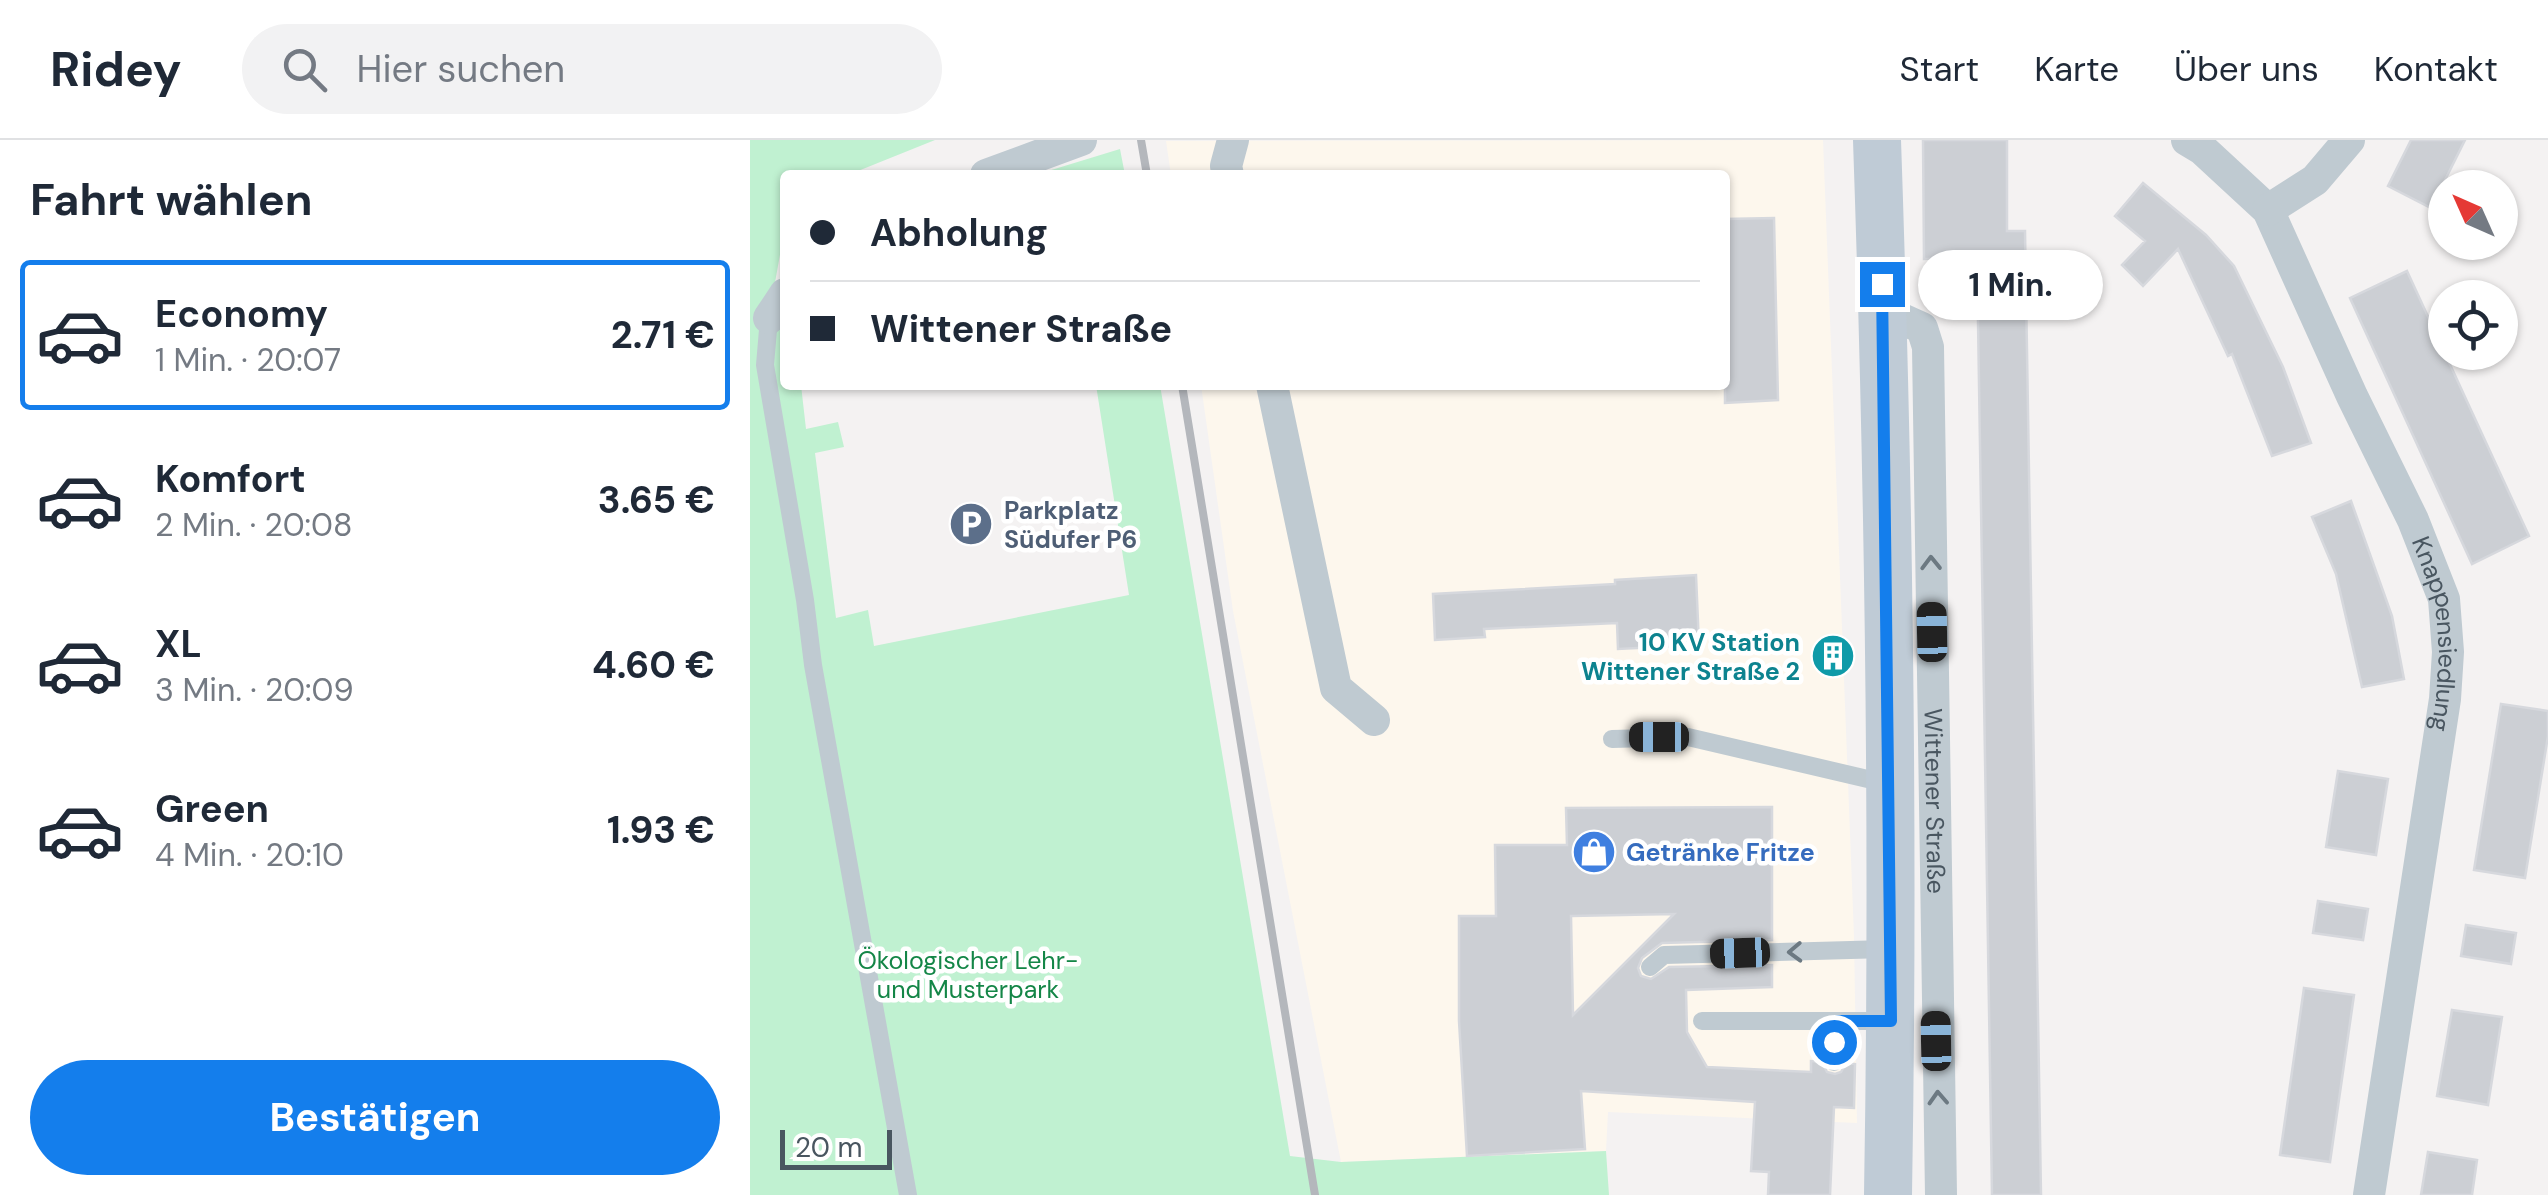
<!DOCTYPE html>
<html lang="de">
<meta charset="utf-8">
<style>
body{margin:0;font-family:"DM Sans",sans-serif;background:#f2f2f3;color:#1f2937;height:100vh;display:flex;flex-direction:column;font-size:38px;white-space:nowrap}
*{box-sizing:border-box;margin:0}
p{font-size:32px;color:#747a83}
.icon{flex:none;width:55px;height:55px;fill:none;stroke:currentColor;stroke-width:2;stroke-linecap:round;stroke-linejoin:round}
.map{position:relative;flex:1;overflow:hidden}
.side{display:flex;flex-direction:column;background:#fff;width:750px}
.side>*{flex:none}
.banner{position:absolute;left:30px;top:30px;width:950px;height:220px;border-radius:10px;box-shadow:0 2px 8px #0004;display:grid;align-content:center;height:220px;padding:0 30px;background:#fff}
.needle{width:65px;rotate:315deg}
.fabs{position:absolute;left:1678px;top:30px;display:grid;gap:20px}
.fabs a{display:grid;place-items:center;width:90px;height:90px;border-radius:50%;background:#fff;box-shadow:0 2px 8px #0004;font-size:50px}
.scale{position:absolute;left:30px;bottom:25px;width:112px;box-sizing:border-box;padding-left:10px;border:5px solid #495660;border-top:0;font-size:28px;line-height:35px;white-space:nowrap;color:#495660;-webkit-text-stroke:8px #fff;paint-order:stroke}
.end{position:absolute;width:45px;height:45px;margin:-22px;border:12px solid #147eec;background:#fff;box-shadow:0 0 0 5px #fff}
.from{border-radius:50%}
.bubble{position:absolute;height:70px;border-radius:35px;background:#fff;box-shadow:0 2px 8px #0004;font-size:32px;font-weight:700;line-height:70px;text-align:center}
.car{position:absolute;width:30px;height:60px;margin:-30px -15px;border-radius:12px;box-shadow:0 0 8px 2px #0007;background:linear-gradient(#222 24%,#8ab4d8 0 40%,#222 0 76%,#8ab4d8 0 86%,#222 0)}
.banner b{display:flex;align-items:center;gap:35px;height:95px;font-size:38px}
.banner b+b{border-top:2px solid #e0e1e3}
.banner i{width:25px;height:25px;background:#1f2937}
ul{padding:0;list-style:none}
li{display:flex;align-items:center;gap:30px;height:150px;margin:0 20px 15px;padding:0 10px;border:5px solid transparent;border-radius:10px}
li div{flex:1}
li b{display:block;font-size:38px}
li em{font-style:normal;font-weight:700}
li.current{border-color:#147eec}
li>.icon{width:90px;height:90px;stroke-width:1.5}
h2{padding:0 30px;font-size:45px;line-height:120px}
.cta{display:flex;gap:20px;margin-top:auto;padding:20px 30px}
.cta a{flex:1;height:115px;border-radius:60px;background:#147eec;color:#fff;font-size:40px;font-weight:700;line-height:115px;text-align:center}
header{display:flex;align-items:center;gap:60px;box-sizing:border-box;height:140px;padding:0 50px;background:#fff;border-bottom:2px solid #e0e1e3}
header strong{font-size:48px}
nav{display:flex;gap:55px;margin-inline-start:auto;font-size:35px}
.search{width:700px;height:90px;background:#f2f2f3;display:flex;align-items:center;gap:25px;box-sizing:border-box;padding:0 35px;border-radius:55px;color:#747a83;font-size:38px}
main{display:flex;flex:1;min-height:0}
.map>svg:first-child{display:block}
.commercial{fill:#fdf7ed}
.green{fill:#c0f1d1}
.building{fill:#cccfd4;stroke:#d6d8dd;stroke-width:2.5;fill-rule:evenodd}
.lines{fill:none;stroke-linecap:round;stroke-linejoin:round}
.lane{stroke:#bfcad1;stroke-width:18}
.street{stroke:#bfcad1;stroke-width:32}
.secondary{stroke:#bfcbd6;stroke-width:48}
.rail{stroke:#b4b7bc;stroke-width:8}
.oneway{stroke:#6c7982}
.route{stroke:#147eec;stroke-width:12}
.labels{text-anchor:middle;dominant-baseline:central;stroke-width:9;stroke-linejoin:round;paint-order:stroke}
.service-label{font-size:25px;font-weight:bold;fill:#4e5e75;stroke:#fff;text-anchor:start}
.street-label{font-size:25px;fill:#495660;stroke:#fff}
.culture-label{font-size:25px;font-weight:bold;fill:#0d838f;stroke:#fff;text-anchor:end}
.shop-label{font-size:25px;font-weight:bold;fill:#366cbe;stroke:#fff;text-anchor:start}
.park-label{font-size:25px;fill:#148647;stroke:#fff}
</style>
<header>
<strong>Ridey</strong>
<div class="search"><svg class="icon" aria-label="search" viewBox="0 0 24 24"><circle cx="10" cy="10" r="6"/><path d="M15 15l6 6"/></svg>Hier suchen</div>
<nav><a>Start</a><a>Karte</a><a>Über uns</a><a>Kontakt</a></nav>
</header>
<main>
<section class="side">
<h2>Fahrt wählen</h2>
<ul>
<li class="current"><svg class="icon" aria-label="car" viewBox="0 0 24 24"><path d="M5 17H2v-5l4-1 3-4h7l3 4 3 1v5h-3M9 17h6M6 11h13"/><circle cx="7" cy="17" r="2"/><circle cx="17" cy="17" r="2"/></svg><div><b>Economy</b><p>1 Min. · 20:07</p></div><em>2.71 €</em></li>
<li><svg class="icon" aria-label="car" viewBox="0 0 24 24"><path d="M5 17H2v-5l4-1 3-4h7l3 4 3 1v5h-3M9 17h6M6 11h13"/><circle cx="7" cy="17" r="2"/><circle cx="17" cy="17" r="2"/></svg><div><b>Komfort</b><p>2 Min. · 20:08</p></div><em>3.65 €</em></li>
<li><svg class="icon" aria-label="car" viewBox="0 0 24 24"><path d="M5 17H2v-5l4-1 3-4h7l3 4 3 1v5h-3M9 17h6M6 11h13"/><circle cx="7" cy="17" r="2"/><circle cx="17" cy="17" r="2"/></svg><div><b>XL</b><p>3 Min. · 20:09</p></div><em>4.60 €</em></li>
<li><svg class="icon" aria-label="car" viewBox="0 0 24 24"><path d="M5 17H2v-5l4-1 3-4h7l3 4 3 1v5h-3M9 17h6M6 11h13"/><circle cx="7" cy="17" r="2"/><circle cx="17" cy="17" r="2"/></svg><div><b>Green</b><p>4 Min. · 20:10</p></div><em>1.93 €</em></li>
</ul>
<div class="cta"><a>Bestätigen</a></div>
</section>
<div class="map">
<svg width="1798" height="1055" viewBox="0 0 1798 1055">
<rect width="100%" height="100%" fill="#f4f2f2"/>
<path class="commercial" d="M1073 0 1104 796 1107 983 858 972 856 1011 591 1022 483 471 451 245H975V35H421L416 1Z"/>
<path class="green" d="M0 0H185L98 35H35V87L24 148 35 179V245H51L56 289 88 282 94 307 65 313 86 478 118 470 124 506 379 455 346 245H410L540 1016 591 1022 856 1011 859 1055H0Z
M370 9 375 35H285Z"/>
<path class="building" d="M1173 0H1257V91H1275L1291 1055H1242L1227 118 1174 119Z
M1661 0H1715L1681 68 1638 46Z
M1393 43 1456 95 1484 126 1533 227 1561 303 1522 316 1482 214 1478 216 1428 109 1393 146 1372 125 1395 101 1365 76Z
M1024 78 1028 260 975 263V79Z
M1657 131 1779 396 1722 424 1600 158Z
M1601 361 1642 476 1654 539 1612 547 1586 434 1562 377Z
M946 435 949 505 868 509 867 483 734 489 735 497 685 500 683 454 865 444V440Z
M1751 564 1798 571V596L1775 738 1724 730Z
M1588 631 1638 639 1626 715 1576 707Z
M1022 667V800L912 803 892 818 888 828 891 836 901 839 919 827 1022 825V847L936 850 937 892 957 927 1061 932V921L1072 922 1077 932 1085 934 1091 932 1096 923 1105 924 1104 968 1084 967 1080 1055H1018L1019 1032 1001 1031 1005 962 831 951 835 1009 717 1016 709 881V776H746L745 705H817L816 668ZM924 774 823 875 821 776Z
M1568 761 1618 769 1613 800 1563 793Z
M1716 785 1766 793 1761 824 1711 816Z
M1554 848 1604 855 1580 1022 1530 1015Z
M1702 870 1752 877 1738 965 1687 956Z
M1678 1012 1727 1020 1722 1055H1671Z"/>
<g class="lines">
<path class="lane" d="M19 178 15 225 55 460 63 525 158 1055
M862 599 938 597 1139 644
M900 827 914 815 1137 809
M952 881H1140
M1084 922 1085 881"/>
<g class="street">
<path id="s1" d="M1437 0 1452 9 1518 70 1602 256 1663 380 1694 459 1698 512 1695 559 1619 1055"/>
<path d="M236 35 331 0"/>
<path d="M478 35 476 26 483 0"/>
<path d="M1518 70 1565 40 1599 0"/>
<path d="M19 178 35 154"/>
<path id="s2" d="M1133 180 1152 179 1172 188 1178 207 1191 1055"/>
<path d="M522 245 586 548 624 580"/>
</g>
<path class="secondary" d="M1127 0C1139 351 1144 703 1138 1055"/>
<path class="rail" d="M391 0 397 35
M432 245 565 1055"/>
</g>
<defs><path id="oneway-chevron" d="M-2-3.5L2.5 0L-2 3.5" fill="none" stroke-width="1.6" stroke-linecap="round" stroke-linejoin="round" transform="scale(2.5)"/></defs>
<g class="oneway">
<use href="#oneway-chevron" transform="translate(1181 423) rotate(-91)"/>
<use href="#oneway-chevron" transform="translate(1045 812) rotate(178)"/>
<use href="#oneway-chevron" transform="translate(1188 958) rotate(-93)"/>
</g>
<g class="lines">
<path class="route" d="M1084 902 1086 881H1141L1132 144"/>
</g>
<defs>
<g id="parking-disc" transform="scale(2.25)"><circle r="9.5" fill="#5c6f8a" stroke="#fff"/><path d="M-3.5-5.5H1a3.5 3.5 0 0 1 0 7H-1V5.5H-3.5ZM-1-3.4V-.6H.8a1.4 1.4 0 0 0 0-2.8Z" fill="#fff"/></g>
<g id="building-disc" transform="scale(2.25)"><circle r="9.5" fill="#0f9aa8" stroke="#fff"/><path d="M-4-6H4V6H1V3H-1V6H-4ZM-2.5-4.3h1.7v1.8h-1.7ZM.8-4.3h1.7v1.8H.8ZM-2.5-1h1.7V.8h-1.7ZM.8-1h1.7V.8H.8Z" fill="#fff"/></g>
<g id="shop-disc" transform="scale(2.25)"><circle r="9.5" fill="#3f7fe0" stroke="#fff"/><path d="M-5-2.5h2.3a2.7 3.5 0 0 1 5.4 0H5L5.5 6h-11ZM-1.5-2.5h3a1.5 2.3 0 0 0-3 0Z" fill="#fff"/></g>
</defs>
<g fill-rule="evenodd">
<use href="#parking-disc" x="221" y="384"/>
<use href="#building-disc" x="1083" y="516"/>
<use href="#shop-disc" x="844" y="712"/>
</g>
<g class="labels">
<g class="service-label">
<text x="254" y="370">Parkplatz<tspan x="254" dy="29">Südufer P6</tspan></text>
</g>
<g class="street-label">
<text stroke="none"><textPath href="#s1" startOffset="568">Knappensiedlung</textPath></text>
<text stroke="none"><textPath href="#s2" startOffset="515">Wittener Straße</textPath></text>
</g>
<g class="culture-label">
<text x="1050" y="502">10 KV Station<tspan x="1050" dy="29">Wittener Straße 2</tspan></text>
</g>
<g class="shop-label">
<text x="876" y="712">Getränke Fritze</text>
</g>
<g class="park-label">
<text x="218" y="820">Ökologischer Lehr-<tspan x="218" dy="29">und Musterpark</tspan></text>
</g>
</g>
</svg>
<div class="fabs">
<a><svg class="needle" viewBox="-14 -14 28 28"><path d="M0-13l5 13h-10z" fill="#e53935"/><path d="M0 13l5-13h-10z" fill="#747a83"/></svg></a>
<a><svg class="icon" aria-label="locate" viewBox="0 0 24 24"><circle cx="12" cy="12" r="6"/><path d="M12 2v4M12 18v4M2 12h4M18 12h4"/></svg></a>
</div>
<div class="scale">20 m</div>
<i class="end from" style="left:1084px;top:902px"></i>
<i class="end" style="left:1132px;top:144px"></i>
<div class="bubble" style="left:1168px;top:110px;width:185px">1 Min.</div>
<i class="car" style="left:1182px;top:492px;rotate:359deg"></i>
<i class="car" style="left:909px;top:597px;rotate:270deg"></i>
<i class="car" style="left:990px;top:813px;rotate:268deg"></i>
<i class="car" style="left:1186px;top:901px;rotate:359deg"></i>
<div class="banner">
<b><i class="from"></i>Abholung</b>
<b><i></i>Wittener Straße</b>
</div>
</div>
</main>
